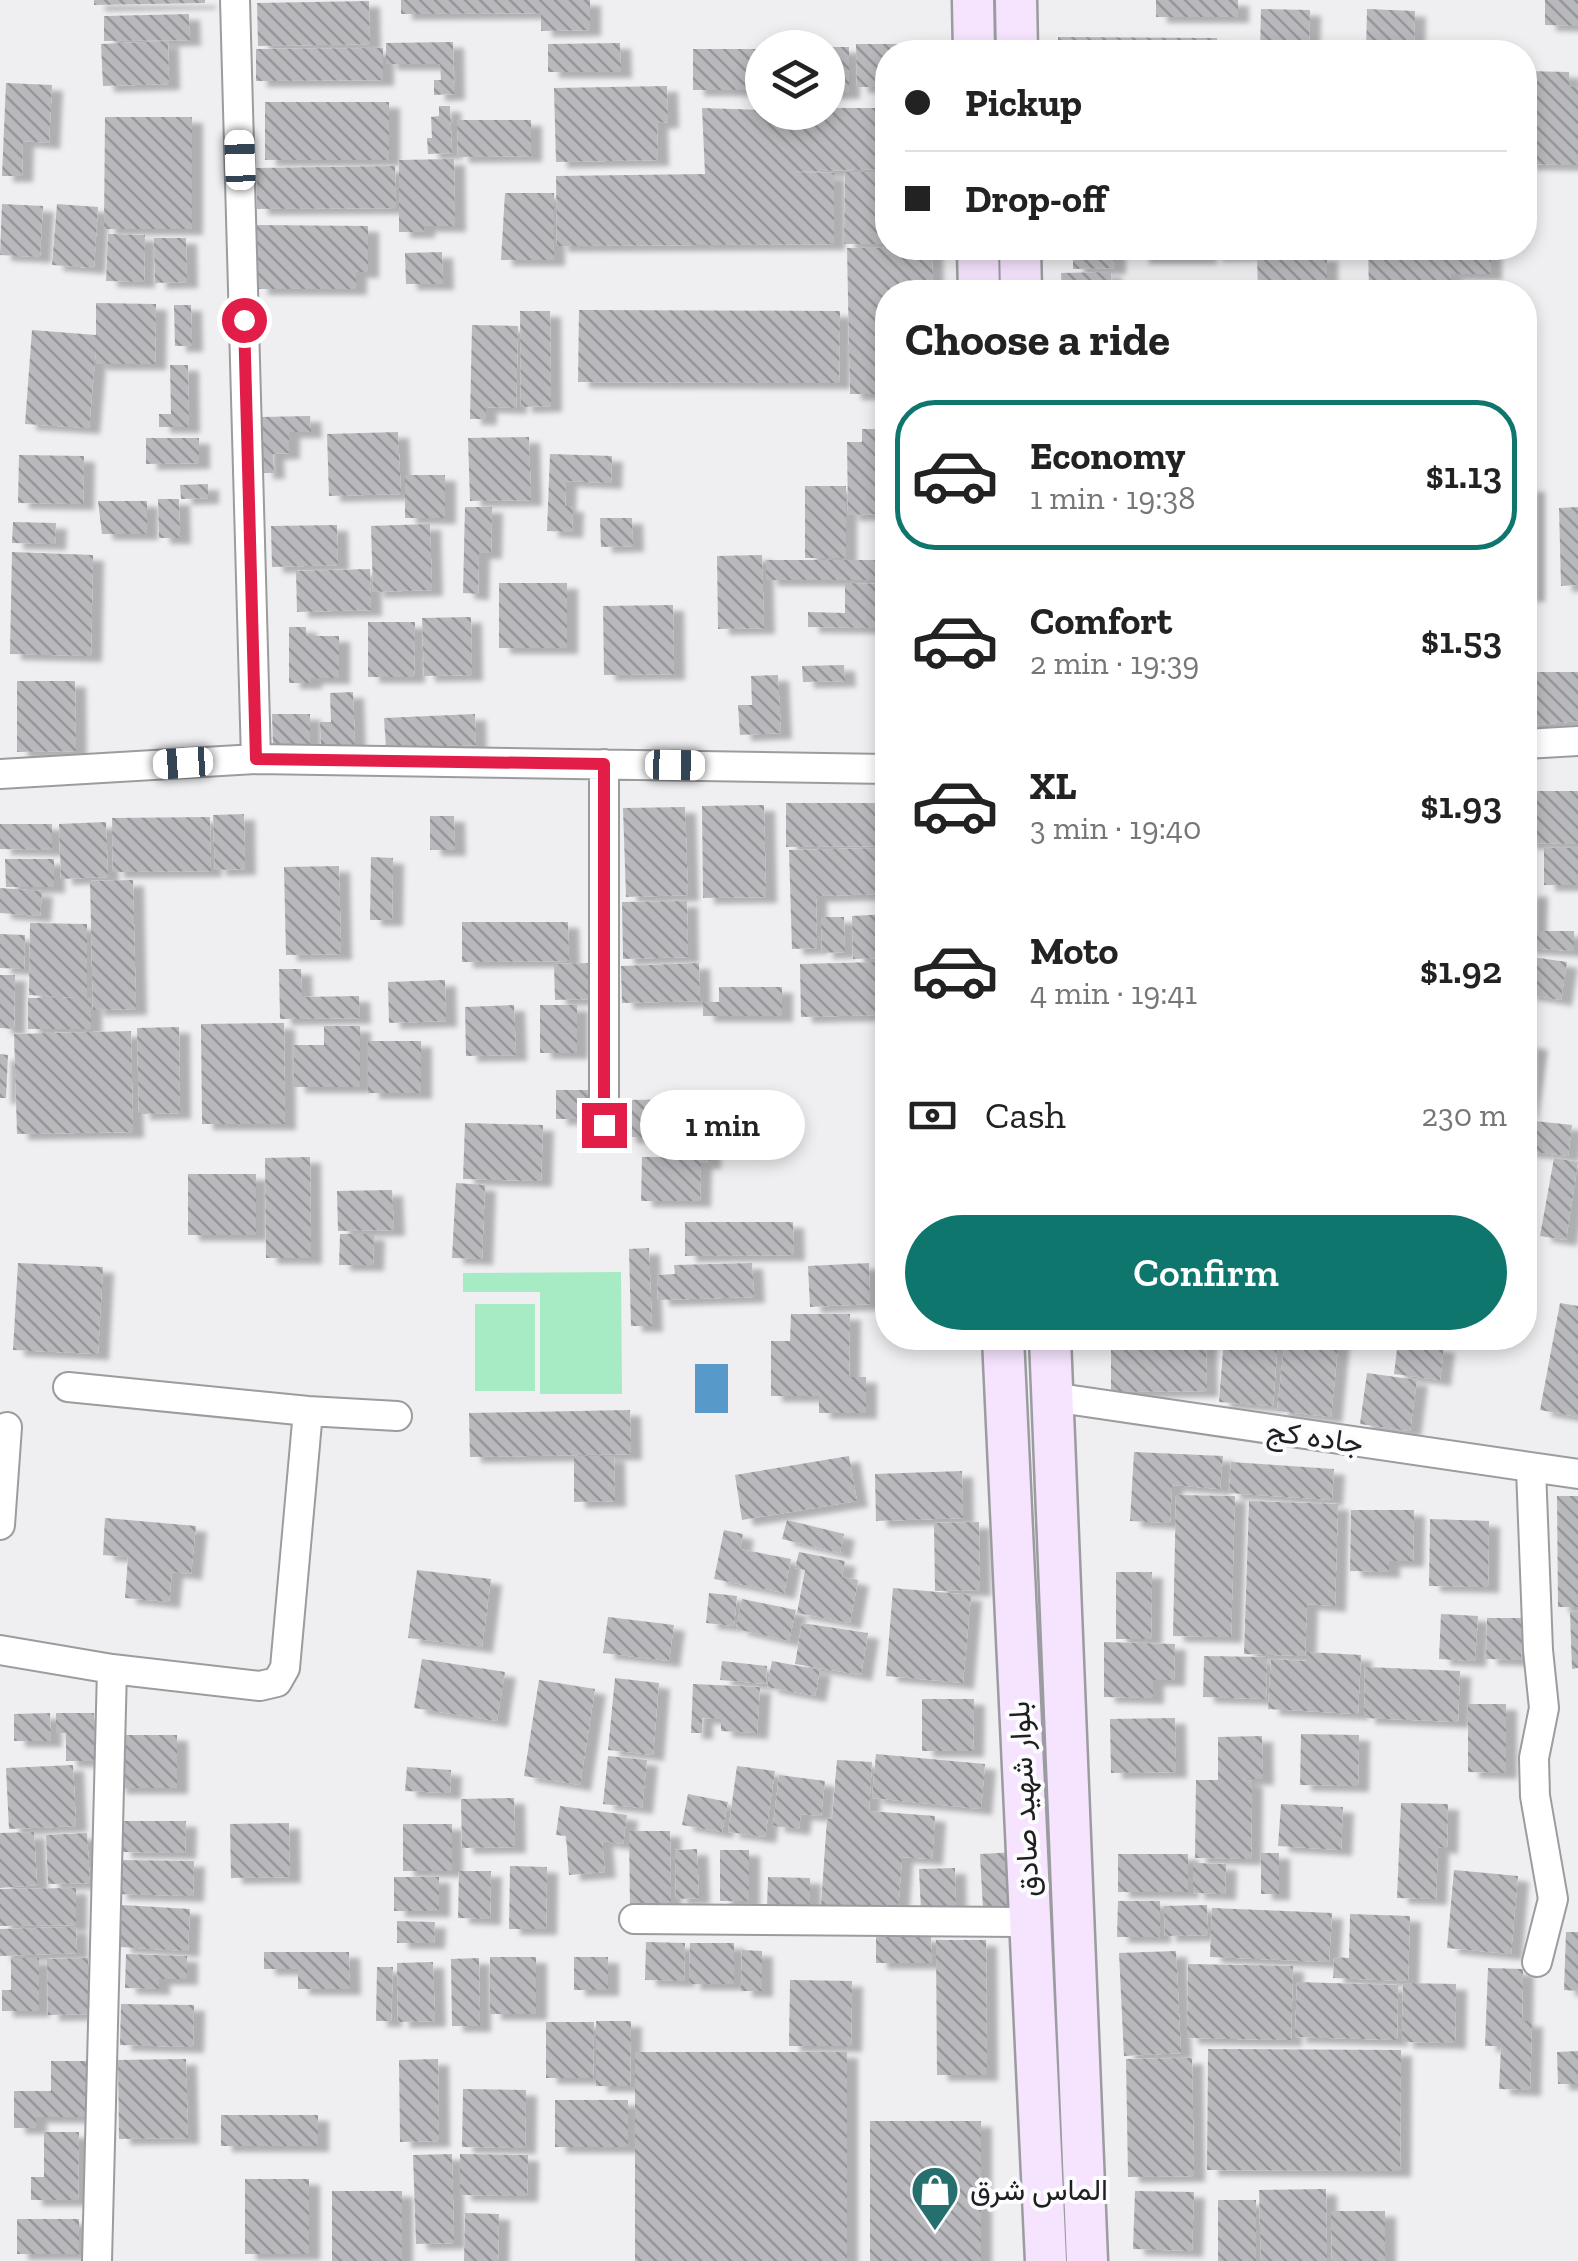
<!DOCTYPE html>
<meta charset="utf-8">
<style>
body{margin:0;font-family:"Zilla Slab",Vazirmatn,serif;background:#f6f6f6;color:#222;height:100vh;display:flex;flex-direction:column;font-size:38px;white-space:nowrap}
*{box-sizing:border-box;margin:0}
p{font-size:32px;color:#767676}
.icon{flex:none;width:55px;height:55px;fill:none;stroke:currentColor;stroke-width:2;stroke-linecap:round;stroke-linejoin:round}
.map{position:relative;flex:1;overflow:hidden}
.side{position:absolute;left:875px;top:280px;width:662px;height:1070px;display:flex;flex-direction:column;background:#fff;border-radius:40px;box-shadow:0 5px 15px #0003}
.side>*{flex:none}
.guide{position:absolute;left:875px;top:40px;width:662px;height:220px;border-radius:40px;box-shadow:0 5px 15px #0003;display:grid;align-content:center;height:220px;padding:0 30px;background:#fff}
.controls{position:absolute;left:745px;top:30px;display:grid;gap:20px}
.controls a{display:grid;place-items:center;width:100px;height:100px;border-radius:50%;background:#fff;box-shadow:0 5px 15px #0003;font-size:50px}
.end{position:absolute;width:45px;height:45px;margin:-22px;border:12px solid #e11d48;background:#fff;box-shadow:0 0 0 5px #fff}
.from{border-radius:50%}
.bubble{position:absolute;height:70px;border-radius:35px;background:#fff;box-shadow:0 5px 15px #0003;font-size:32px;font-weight:600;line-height:70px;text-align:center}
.car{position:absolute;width:30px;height:60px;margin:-30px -15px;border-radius:12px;box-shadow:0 0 8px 2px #0007;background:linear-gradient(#fff 24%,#345 0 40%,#fff 0 76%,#345 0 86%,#fff 0)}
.guide b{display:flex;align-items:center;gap:35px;height:95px;font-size:38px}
.guide b+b{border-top:2px solid #e0e0e0}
.guide i{width:25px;height:25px;background:#222}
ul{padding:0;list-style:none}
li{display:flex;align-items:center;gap:30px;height:150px;margin:0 20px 15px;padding:0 10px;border:5px solid transparent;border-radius:40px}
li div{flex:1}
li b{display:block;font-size:38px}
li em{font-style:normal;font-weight:600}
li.current{border-color:#0f766e}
li>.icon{width:90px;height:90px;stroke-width:1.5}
h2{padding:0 30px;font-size:45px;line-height:120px}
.pay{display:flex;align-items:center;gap:25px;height:110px;padding:0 30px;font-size:38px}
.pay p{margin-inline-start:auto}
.cta{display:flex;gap:20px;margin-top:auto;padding:20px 30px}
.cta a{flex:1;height:115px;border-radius:60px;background:#0f766e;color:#fff;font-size:40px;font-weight:600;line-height:115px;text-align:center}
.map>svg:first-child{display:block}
.garden{fill:#a7ebc4}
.water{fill:#5799c9}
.building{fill:url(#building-back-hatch);filter:url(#shadow)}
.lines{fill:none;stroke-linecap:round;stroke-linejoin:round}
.minor-casing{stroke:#9b9c9f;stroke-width:32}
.secondary-casing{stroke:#9b9c9f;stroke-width:45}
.minor{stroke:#fff;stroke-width:28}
.secondary{stroke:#f6e4fe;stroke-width:40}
.route{stroke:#e11d48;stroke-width:12}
.labels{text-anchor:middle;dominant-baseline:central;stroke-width:8;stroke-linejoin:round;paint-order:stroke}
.street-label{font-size:30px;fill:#1f1f20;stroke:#fcfcff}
.poi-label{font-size:30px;fill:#1f1f20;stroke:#fcfcff;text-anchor:start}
</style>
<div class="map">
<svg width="1578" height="2261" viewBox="0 0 1578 2261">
<defs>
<pattern id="building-back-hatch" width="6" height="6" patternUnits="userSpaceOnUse" patternTransform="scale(2.5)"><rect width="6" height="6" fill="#b9b9bd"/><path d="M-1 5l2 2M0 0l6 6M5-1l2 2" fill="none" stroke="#969699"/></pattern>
<filter id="shadow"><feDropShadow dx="11" dy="6" stdDeviation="2.5" flood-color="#0004"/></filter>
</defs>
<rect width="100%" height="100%" fill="#efeff2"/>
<path class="garden" d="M621 1272 622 1394H540V1292H463V1273Z
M475 1304H535V1391H475Z"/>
<path class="water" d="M695 1364H728V1413H695Z"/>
<path class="building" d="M94 0H205V3L94 5Z
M401 0H590V30L541 31V13L401 14Z
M1156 0H1238V17H1156Z
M1545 0H1578V26L1545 25Z
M369 1 370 44 258 46 257 3Z
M1261 9 1310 10 1309 52H1260Z
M1367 9 1415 11 1414 52H1366Z
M189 14 190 40 104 41V16Z
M1058 37 1217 38V52H1058Z
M168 41 169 84 103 86 101 44Z
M453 42 454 94 434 95V80H441L440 64H386V43Z
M620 43 621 72H548V44Z
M856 44H927V52H888V87H857Z
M849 47V93H828V47Z
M383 48V80L256 81V49Z
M693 49H762V90H693Z
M1525 71 1569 72V87H1578V165L1525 164Z
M6 83 52 85 49 143 23 141 22 176H2Z
M667 86 668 122 657 123 658 160 556 162 554 88Z
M265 102H389V160H265Z
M439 106H450L452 153 428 154 427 138H432L431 117 439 116Z
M702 108 828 112V108H888V169L788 172 834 173V244L557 246 556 176 705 174Z
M105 117H192V229H104Z
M457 120H531V156L458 157Z
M454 159 455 226H424V232H399V160Z
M395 166 396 208 257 209 256 168Z
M845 172H888V244H844Z
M505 193H554V260H501Z
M2 204 43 206 40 257 0 255Z
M57 204 98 207 94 268 52 265Z
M257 225 368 226V272H356V289H257Z
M108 234 145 235 144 282 106 281Z
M154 238H186L187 282 155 283Z
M847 248H932L933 292H888V394H850Z
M1073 248H1115V268L1073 269Z
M1138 248H1206V258H1138Z
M1211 248H1248V255L1211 256Z
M1368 248H1491V274H1451V292H1369Z
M442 252 443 284H406L405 253Z
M1257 255H1327V292H1258Z
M1111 272 1112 292H1062L1061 273Z
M96 303 156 304 155 364H96V349L89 428 25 424 32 330 96 335Z
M174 305H191L192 346H175Z
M579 310 840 311 839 383 578 382Z
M520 311H550L551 406 521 407Z
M472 325 518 326 516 408 486 407V419H470Z
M170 365H188L189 427H159V414H171Z
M880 409H888V559H882L881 479 880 514 848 515 847 442H862V429H880Z
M310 416 311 432H289V453L273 454 274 473H262L261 417Z
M398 432 401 494 329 496 327 434Z
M529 437 531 500 470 501 468 438Z
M146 438H199V463L146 464Z
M550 454 612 456 611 483 566 481 565 506H573L572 532 547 531Z
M19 455 84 456 83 504 18 503Z
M405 475H445V518H405Z
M208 484V498L181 499 180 485Z
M805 486H846V558H805Z
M1525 486H1534V596H1525Z
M158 499H179L180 538H159Z
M98 501H147V534H102Z
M465 507H492L491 553H479L478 594 463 593Z
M1578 507V585L1561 586 1559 508Z
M600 518H632L633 546 601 547Z
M13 522 56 523 55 544 12 543Z
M430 524 432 590 373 592 371 526Z
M337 525 338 565 272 567 271 526Z
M12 552 93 555 91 656 10 654Z
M762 555 764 628 718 629 717 556Z
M766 560H875V580H766Z
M370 569 371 610 297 612 296 571Z
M499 583H567V648H499Z
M845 583 886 584 885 628 808 627V612L845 613Z
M673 605 674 674 604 675 603 606Z
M471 617 472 675 424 676 422 618Z
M368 622H415L414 677H368Z
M289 627H306V636H339V678H311V683H289Z
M844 665 845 681 803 682 802 666Z
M1525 672H1578V721L1525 726Z
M778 675 781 733 740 735 738 705H752L751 676Z
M17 681H75L76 751 17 752Z
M353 692 355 746 321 747 320 722H331L330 693Z
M272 714H310V748H273Z
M475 714 476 745 386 748 384 718Z
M1525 791H1578V844L1525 843Z
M786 803H876L877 846 786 847Z
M764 805 766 897 703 898 702 806Z
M685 807 688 895 626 897 623 808Z
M244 814 245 869 215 870 213 815Z
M430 816H454L455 850H430Z
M210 817 211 871 113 872 112 818Z
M106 822 108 877 61 879 59 824Z
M0 824H52V850L0 849Z
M886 848 887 894 816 896 817 948 792 949 789 850Z
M1544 848H1578V885H1544Z
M371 857 393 858 392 920H370Z
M5 859H54V887H6Z
M339 866 341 954 286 955 284 867Z
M133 880 136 1009 93 1010 90 881Z
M0 888 42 891 40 916 0 913Z
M1525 891H1537L1536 931H1574V951L1525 948Z
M687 901 688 957 623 959 622 902Z
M888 914V958L853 959 852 916Z
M821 917H844L845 952 822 953Z
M462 922H568L569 961 462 962Z
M30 923 87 924V998H91V1029H28V998H77L29 995Z
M0 934 25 935 24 969 0 968Z
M1525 956 1567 962 1561 1000 1525 994Z
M877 962 878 1015 801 1017 800 964Z
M590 963 591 999 555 1000 554 964Z
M699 963 700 1001 622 1003 621 966Z
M279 969H301L302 997 359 996 360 1018 280 1019Z
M0 975H15L14 1029 0 1028Z
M445 980 446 1021 389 1023 388 982Z
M719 987H782V1016H703V1002H719Z
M514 1005 516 1055 466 1056 465 1007Z
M540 1005H577V1053H540Z
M284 1023 285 1124H202L201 1024Z
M324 1026H360V1087H294V1045H324Z
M179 1027 180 1113 139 1114 137 1028Z
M131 1031 133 1132 17 1134 14 1034Z
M368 1041H421V1093H368Z
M1525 1042 1537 1044 1527 1115 1525 1114Z
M0 1054 8 1055 6 1098H0Z
M556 1090H595V1119H556Z
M698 1099V1137H625V1100Z
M1525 1120 1572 1125 1568 1156 1525 1151Z
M465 1123 543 1125 541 1181 463 1179Z
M681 1147H710V1163H701L700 1201H641L642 1157H681Z
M310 1157 311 1258H266L265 1158Z
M1554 1158 1578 1162 1566 1240 1540 1236Z
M188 1174H256V1235H188Z
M456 1183 485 1185 482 1259 452 1258Z
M392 1190 394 1230 338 1231 337 1191Z
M685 1222H793L794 1255 685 1256Z
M340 1234H374L373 1265H339Z
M649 1248 652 1326H631L629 1249Z
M18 1263 103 1267 98 1354 13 1350Z
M752 1263 754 1297 658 1300 657 1275 675 1274 674 1265Z
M869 1263 870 1304 810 1307 808 1266Z
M1560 1303 1578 1306V1417L1540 1410Z
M791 1314H850L849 1377H866V1413H819V1396H771V1341H790Z
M1111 1338H1206L1207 1391 1111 1392Z
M1224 1338H1278L1273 1406 1219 1402Z
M1285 1338H1339L1331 1417 1277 1411Z
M1398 1341 1444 1347 1440 1380 1394 1374Z
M1367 1373 1417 1380 1410 1431 1360 1424Z
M630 1410 631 1454 470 1457 469 1413Z
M1134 1452 1223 1456 1220 1489 1172 1485 1170 1523 1130 1521Z
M574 1456H614L615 1501 574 1502Z
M849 1456 857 1501 742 1520 735 1475Z
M1231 1462 1334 1469 1332 1500 1229 1493Z
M962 1471 963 1518 876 1521 875 1474Z
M1176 1495 1235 1496 1231 1637 1173 1636Z
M1557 1496H1578V1607H1558Z
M1249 1501 1338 1504 1335 1606 1307 1604 1305 1656 1244 1654Z
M1351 1510H1414L1413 1561H1389V1572L1350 1571Z
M105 1518 196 1526 191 1574 172 1572 169 1602 125 1598 128 1557 103 1555Z
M1430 1519 1489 1521 1488 1587 1429 1586Z
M787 1520 844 1534 840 1553 782 1539Z
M979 1522 980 1590 935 1591 934 1523Z
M724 1530 743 1534 740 1549 791 1559 784 1593 714 1579Z
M799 1552 845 1561 842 1577 858 1580 850 1623 797 1613 805 1570 795 1568Z
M417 1570 491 1579 482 1647 408 1638Z
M1116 1572H1152L1151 1639H1116Z
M893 1588 971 1595 963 1683 886 1676Z
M709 1593 737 1596 734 1626 706 1623Z
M742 1599 796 1610 789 1641 736 1629Z
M1570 1612H1578V1668L1572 1669Z
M1441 1614 1478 1616 1475 1661 1439 1659Z
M608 1617 674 1625 669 1661 603 1653Z
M1487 1618H1523L1521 1660 1486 1659Z
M802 1623 868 1633 861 1675 795 1664Z
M1104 1642 1175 1644 1174 1680H1153V1698L1104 1697Z
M1307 1652 1361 1655 1358 1714 1268 1709 1271 1659 1307 1661Z
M1204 1656 1267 1657 1266 1699 1203 1697Z
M422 1659 505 1672 497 1721 414 1708Z
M722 1661 767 1666 766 1684 720 1680Z
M772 1661 820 1670 815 1696 767 1687Z
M1365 1667 1460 1671 1458 1722 1364 1718Z
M615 1678 659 1683 653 1755 608 1750Z
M539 1680 595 1689 580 1785 524 1776Z
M693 1684 760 1687 757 1733 721 1731V1719L702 1718V1733H691Z
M922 1699H974L973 1751H922Z
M1468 1704H1506V1773L1468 1772Z
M50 1713 51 1741H14V1714Z
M56 1713H94L95 1761H66V1733H56Z
M1175 1718 1176 1772 1111 1773 1110 1719Z
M1301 1734 1359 1735 1358 1786 1300 1785Z
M115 1735H177V1788H115Z
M1262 1736 1263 1779H1240L1252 1781 1251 1859 1195 1858 1196 1780H1218V1737Z
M876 1754 985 1764 981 1809 872 1798Z
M608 1756 647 1760 642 1808 603 1804Z
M837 1760 872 1762 869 1811 935 1816 932 1859 902 1857 898 1911 821 1906 827 1819H832Z
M73 1765 76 1826 9 1829 6 1768Z
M737 1766 775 1771 765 1837 728 1832Z
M407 1767 451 1770 450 1793 405 1791Z
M779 1775 825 1781 821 1816 801 1814 799 1829 773 1826Z
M688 1794 728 1802 722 1832 682 1825Z
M514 1798 515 1847 462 1848 461 1799Z
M1401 1803 1448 1804 1447 1848 1438 1847 1436 1899 1397 1898Z
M1281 1804 1343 1807 1341 1850 1278 1846Z
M560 1806 627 1815 623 1844 602 1841 605 1872 569 1875 566 1836 556 1835Z
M120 1821H186L185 1853 120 1852Z
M289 1823 290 1877 231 1878 230 1824Z
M403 1824H452V1871H403Z
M629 1831H670L671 1908H630Z
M34 1832 37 1885 0 1888V1833Z
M87 1833 90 1883 48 1884 46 1835Z
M697 1849 699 1898 676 1899 675 1850Z
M720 1850H749V1901H720Z
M1018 1852 1021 1909 983 1910 980 1854Z
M1261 1853H1279V1894H1261Z
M1118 1854H1188V1892H1118Z
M117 1860 194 1861 193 1896 116 1894Z
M1193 1863 1226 1864 1225 1894 1193 1893Z
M510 1866 547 1867 546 1929H509Z
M955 1868 956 1910 921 1911 919 1869Z
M1454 1870 1518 1876 1511 1954 1447 1948Z
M459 1871H491L490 1919 458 1918Z
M394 1877H439V1911H394Z
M768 1877 810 1878V1909L767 1907Z
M76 1888V1925L0 1926V1889Z
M1118 1901H1160V1937H1117Z
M122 1905 190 1909 188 1951 120 1947Z
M1207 1905 1208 1935 1165 1936 1164 1906Z
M1212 1908 1332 1913 1329 1962 1210 1957Z
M1350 1914 1410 1916 1408 1981 1333 1978 1334 1957 1349 1958Z
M397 1921 435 1922 434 1943H397Z
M76 1927 77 1953 0 1956V1929Z
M1566 1932H1578V1991L1564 1990Z
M931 1936 932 1963H876V1937Z
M936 1940H986L987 2075H937Z
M646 1942 685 1943 684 1981 645 1980Z
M690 1943H734V1984H689Z
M742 1950 762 1951V1991H741Z
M1176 1951 1181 2053 1124 2056 1119 1953Z
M264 1952H349L350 1989H298V1969H264Z
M126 1954 187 1956V1979H159V1989L125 1988Z
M490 1957H536V2014H490Z
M574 1957H608V1990H574Z
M11 1958H39V2011H2V1990H11Z
M88 1958 89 2014 48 2015 47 1959Z
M479 1958 480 2026H452L451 1959Z
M433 1962 435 2021 398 2022 397 1963Z
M1188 1964 1293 1966 1291 2040 1187 2038Z
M377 1967H393L391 2021H376Z
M1488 1968 1523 1969 1522 2021H1532L1530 2090 1499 2089 1501 2046H1485Z
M790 1980 852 1981 851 2046H789Z
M1297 1982 1398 1985 1397 2040 1295 2037Z
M1403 1983 1456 1984 1455 2043 1402 2042Z
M121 2004 194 2005 193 2047 120 2045Z
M596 2021H631L630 2086H596Z
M546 2022H594L593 2078H546Z
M1208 2049 1401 2050 1400 2171 1207 2170Z
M1578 2051V2084H1558L1557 2052Z
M635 2052H847V2261H635Z
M1192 2058 1194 2176 1128 2177 1126 2059Z
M186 2059 188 2138 119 2139 118 2060Z
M438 2059 439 2141 400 2142 399 2060Z
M51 2061H86L87 2117H36V2128H14V2091H51Z
M463 2089 526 2090 525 2148 462 2147Z
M555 2100H628V2147H555Z
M221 2115H318V2146H221Z
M870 2121H981V2261H870Z
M44 2132H79L78 2200H31V2177H44Z
M452 2154 454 2243 416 2244 413 2155Z
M460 2154 528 2155 527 2196 460 2195Z
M245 2179H309V2254H245Z
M1326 2189 1327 2261H1261L1259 2190Z
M332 2191H402V2261H332Z
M1135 2191 1194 2192 1192 2251 1133 2249Z
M1218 2200H1256V2261H1218Z
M1331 2211H1385V2261H1332Z
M465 2213 499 2214 498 2261H464Z
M17 2219H79V2254H17Z"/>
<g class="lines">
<g class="minor-casing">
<path id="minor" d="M235 0 256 759
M1525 744 1578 741
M604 764V1125
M0 774 256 759 888 769
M68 1387 308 1411 397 1416
M1052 1397 1578 1474
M1531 1469 1538 1650 1544 1708 1534 1758 1535 1796 1553 1899 1537 1962
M0 1525 7 1427
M0 1650 112 1669 260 1686 277 1682 285 1668 308 1411
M634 1919 1030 1922
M97 2261 112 1669"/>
</g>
<g class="secondary-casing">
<path id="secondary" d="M973 0 974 52
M1016 0 1017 52
M978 248 979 292
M1020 248 1021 292
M1003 1338 1046 2261
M1050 1338 1087 2261"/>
</g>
<use href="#minor" class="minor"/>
<use href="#secondary" class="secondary"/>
</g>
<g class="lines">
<path class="route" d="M244 320 256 759 604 764V1125"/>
</g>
<defs>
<g id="shop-pin" transform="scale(2.5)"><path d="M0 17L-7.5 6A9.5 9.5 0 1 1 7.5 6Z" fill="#25706e" stroke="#fcfcff"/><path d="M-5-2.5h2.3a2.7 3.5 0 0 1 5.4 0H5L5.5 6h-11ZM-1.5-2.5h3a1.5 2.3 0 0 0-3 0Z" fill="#fff"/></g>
</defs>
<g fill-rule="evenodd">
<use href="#shop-pin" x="935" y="2190"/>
</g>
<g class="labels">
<g class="street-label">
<text transform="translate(1315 1437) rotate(8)">جاده کج</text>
<text transform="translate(1024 1799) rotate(-93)">بلوار شهید صادق</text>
</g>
<g class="poi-label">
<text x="970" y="2190">الماس شرق</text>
</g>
</g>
</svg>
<div class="controls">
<a><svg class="icon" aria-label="layers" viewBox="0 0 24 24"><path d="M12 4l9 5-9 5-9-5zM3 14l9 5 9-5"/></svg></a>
</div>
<i class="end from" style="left:244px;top:320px"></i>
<i class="end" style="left:604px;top:1125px"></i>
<div class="bubble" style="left:640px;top:1090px;width:165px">1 min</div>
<i class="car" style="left:240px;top:160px;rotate:358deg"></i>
<i class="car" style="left:183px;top:763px;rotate:266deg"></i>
<i class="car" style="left:675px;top:765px;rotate:91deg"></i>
<div class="guide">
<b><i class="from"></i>Pickup</b>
<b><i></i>Drop-off</b>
</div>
<section class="side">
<h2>Choose a ride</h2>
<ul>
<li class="current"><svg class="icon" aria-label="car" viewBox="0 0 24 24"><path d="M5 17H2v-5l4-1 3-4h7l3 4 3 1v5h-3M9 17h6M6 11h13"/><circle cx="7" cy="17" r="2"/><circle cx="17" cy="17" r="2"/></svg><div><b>Economy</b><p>1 min · 19:38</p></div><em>$1.13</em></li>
<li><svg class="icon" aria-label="car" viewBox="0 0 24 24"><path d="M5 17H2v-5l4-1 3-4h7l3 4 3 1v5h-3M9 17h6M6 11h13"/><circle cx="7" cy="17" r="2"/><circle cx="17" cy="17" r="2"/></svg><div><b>Comfort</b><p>2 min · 19:39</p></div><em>$1.53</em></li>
<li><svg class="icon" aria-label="car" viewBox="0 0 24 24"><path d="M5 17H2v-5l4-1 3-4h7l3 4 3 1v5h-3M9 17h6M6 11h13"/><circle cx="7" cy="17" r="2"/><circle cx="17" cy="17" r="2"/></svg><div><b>XL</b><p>3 min · 19:40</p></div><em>$1.93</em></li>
<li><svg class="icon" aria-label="car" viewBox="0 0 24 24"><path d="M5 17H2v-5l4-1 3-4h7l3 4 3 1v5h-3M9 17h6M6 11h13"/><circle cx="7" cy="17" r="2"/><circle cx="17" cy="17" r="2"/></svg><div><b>Moto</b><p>4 min · 19:41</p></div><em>$1.92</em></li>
</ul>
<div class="pay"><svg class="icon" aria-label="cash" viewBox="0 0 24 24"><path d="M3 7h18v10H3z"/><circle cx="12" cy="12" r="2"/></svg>Cash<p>230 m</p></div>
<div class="cta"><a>Confirm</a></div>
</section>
</div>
